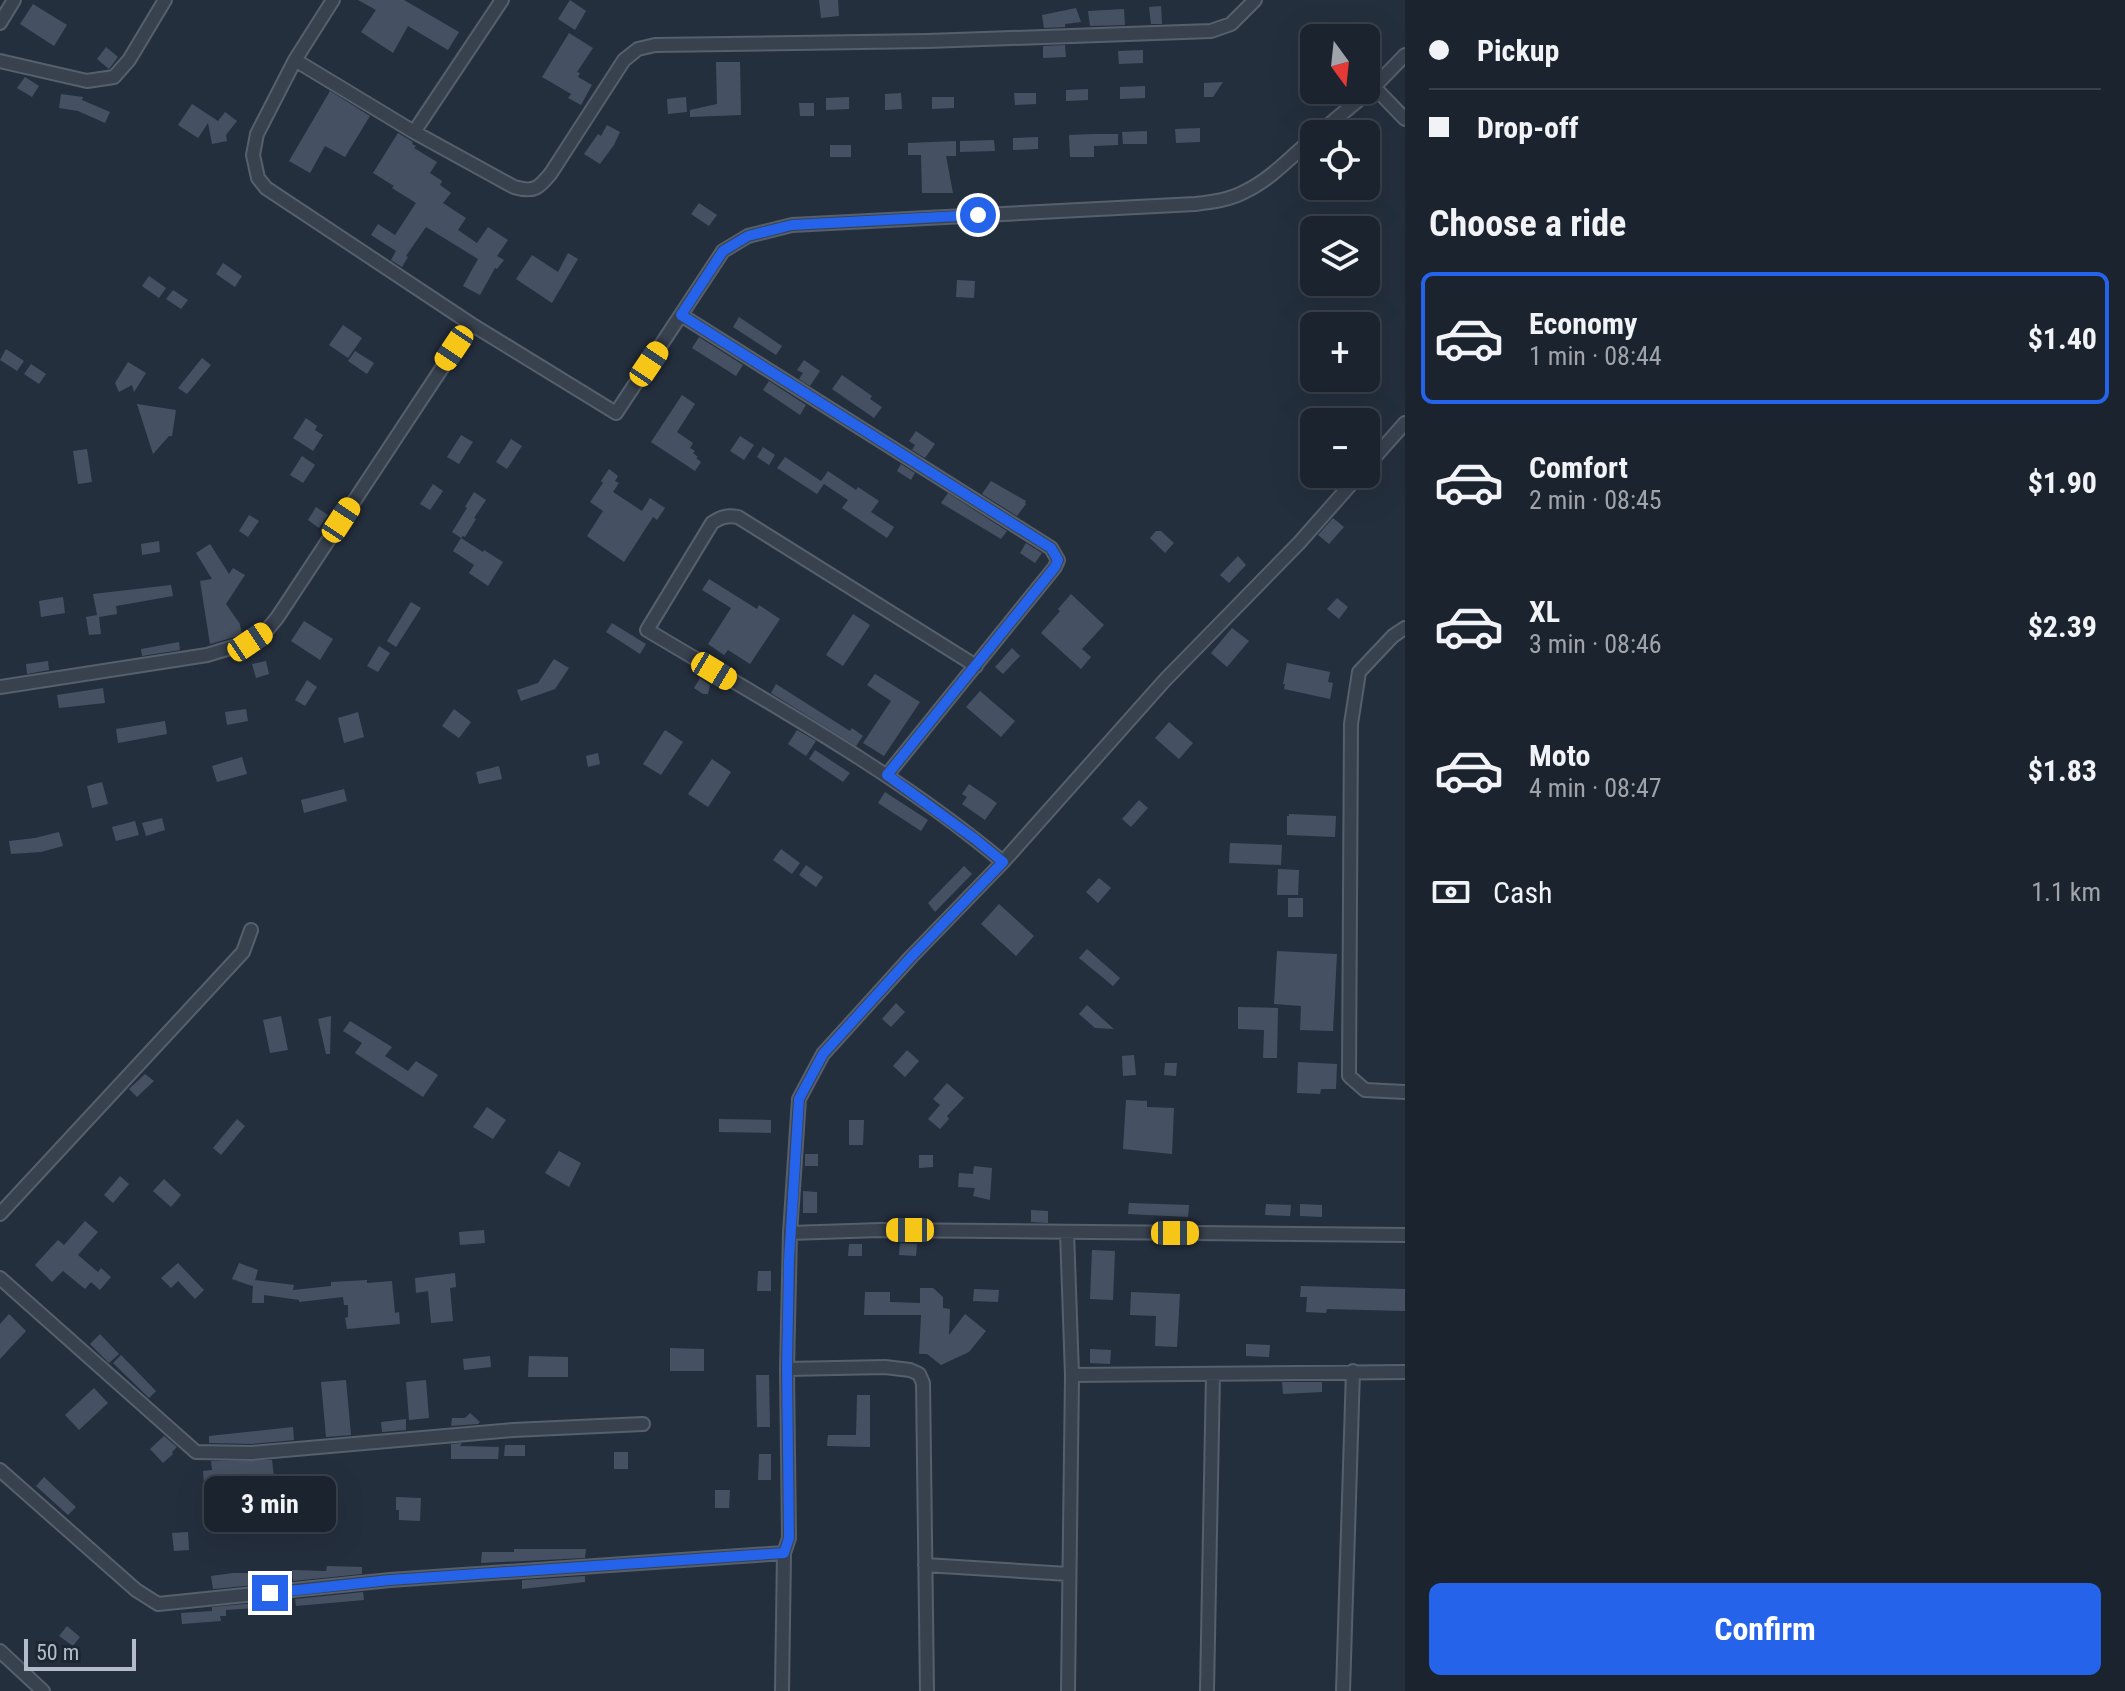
<!DOCTYPE html>
<meta charset="utf-8">
<style>
body{margin:0;font-family:"Roboto Condensed",sans-serif;background:#242b36;color:#f1f3f6;height:100vh;display:flex;flex-direction:column;font-size:30px;white-space:nowrap}
*{box-sizing:border-box;margin:0}
p{font-size:26px;color:#a0a4aa}
.icon{flex:none;width:44px;height:44px;fill:none;stroke:currentColor;stroke-width:2;stroke-linecap:round;stroke-linejoin:round}
.map{position:relative;flex:1;overflow:hidden}
.side{display:flex;flex-direction:column;background:#1b232e;width:720px}
.side>*{flex:none}
.guide{display:grid;align-content:center;height:176px;padding:0 24px;background:#1b232e}
.needle{width:52px;rotate:165deg}
.tools{position:absolute;left:1300px;top:24px;display:grid;gap:16px}
.tools a{display:grid;place-items:center;width:80px;height:80px;border-radius:12px;background:#1b232e;box-shadow:0 8px 32px #0002,0 0 0 2px #39404a;font-size:40px}
.scale{position:absolute;left:24px;bottom:20px;width:112px;box-sizing:border-box;padding-left:8px;border:4px solid #b4bcc9;border-top:0;font-size:22px;line-height:28px;white-space:nowrap;color:#b4bcc9;-webkit-text-stroke:6px #1d2633;paint-order:stroke}
.end{position:absolute;width:36px;height:36px;margin:-18px;border:10px solid #2563eb;background:#fff;box-shadow:0 0 0 4px #fff}
.from{border-radius:50%}
.bubble{position:absolute;height:56px;border-radius:12px;background:#1b232e;box-shadow:0 8px 32px #0002,0 0 0 2px #39404a;font-size:26px;font-weight:700;line-height:56px;text-align:center}
.car{position:absolute;width:24px;height:48px;margin:-24px -12px;border-radius:10px;box-shadow:0 0 6px 2px #0007;background:linear-gradient(#f5c518 24%,#345 0 40%,#f5c518 0 76%,#345 0 86%,#f5c518 0)}
.guide b{display:flex;align-items:center;gap:28px;height:76px;font-size:30px}
.guide b+b{border-top:2px solid #39404a}
.guide i{width:20px;height:20px;background:#f1f3f6}
ul{padding:0;list-style:none}
li{display:flex;align-items:center;gap:24px;height:132px;margin:0 16px 12px;padding:0 8px;border:4px solid transparent;border-radius:12px}
li div{flex:1}
li b{display:block;font-size:30px}
li em{font-style:normal;font-weight:700}
li.selected{border-color:#2563eb}
li>.icon{width:72px;height:72px;stroke-width:1.5}
h2{padding:0 24px;font-size:36px;line-height:96px}
.pay{display:flex;align-items:center;gap:20px;height:88px;padding:0 24px;font-size:30px}
.pay p{margin-inline-start:auto}
.cta{display:flex;gap:16px;margin-top:auto;padding:16px 24px}
.cta a{flex:1;height:92px;border-radius:12px;background:#2563eb;color:#fff;font-size:32px;font-weight:700;line-height:92px;text-align:center}
main{display:flex;flex:1;min-height:0}
.map>svg:first-child{display:block}
.building{fill:#455162}
.lines{fill:none;stroke-linecap:round;stroke-linejoin:round}
.street-casing{stroke:#565f6c;stroke-width:16}
.street{stroke:#38414e;stroke-width:12}
.route{stroke:#2563eb;stroke-width:10}
</style>
<main>
<div class="map">
<svg width="1405" height="1691" viewBox="0 0 1405 1691">
<rect width="100%" height="100%" fill="#242f3e"/>
<path class="building" d="M358 0H404L459 32 448 50 408 26 393 53 361 32 376 10Z
M570 0 586 11 575 30 558 19Z
M819 0H838L839 16 821 18Z
M33 4 67 25 54 46 20 24Z
M1161 6 1162 24H1151L1149 7Z
M1076 8 1081 22 1065 24V27L1044 28 1042 15Z
M1124 9 1125 25 1090 26 1088 11Z
M569 33 593 48 577 72 580 73 578 77 592 85 581 105 568 98 571 94 542 77Z
M1065 45 1066 57 1043 58V46Z
M106 47 118 57 109 69 97 59Z
M1143 50V63L1119 64 1118 51Z
M716 62H740L741 115 690 117V110L717 104Z
M25 77 39 86 32 97 17 88Z
M1223 82 1213 97H1204V83Z
M1145 86V98L1120 99V87Z
M1088 89V100L1066 101V90Z
M330 91 370 116 345 157 325 146 310 173 289 161Z
M901 93 902 109 885 110V94Z
M1014 93H1036V104L1015 105Z
M61 94 83 97 82 100 110 112 105 123 78 111 59 108Z
M686 97 687 112 668 114 667 99Z
M849 97V109L826 110V98Z
M932 97H954V108L932 109Z
M799 103H814V116H800Z
M192 104 218 121 225 112 237 121 226 135 227 141 212 144 208 123 198 138 178 125Z
M607 125 620 132 614 145 600 164 584 154 598 134 601 136Z
M1200 128V142L1176 143 1175 129Z
M1147 131V144H1123L1122 132Z
M398 133 413 142 412 144 416 146 414 148 437 162 430 173 442 181 440 185 451 193 443 203 466 218 458 230 477 243 488 227 508 240 497 256 504 260 497 269 495 268 480 295 463 286 478 259 426 227 406 256 408 257 402 267 391 260 396 251 371 235 378 224 395 235 416 203 392 188 394 186 373 173Z
M1093 134H1118V145L1094 146V157H1070L1069 135Z
M1038 137V149L1013 150V138Z
M994 140 995 151 960 152V141Z
M956 141V156H946L953 193H922L921 155H908V143Z
M830 145H851V157H830Z
M699 203 717 215 709 226 691 214Z
M568 253 578 259 552 303 516 279 532 255 558 272Z
M223 263 242 276 235 287 216 274Z
M149 276 166 288 159 298 142 286Z
M957 280 975 281 974 298 956 297Z
M173 290 188 300 181 309 166 299Z
M739 317 782 346 776 355 733 327Z
M343 325 362 338 348 358 329 345Z
M699 337 743 365 736 376 692 348Z
M6 349 24 361 17 371 0 360Z
M355 351 374 363 367 374 348 361Z
M202 358 211 365 187 394 178 388Z
M804 360 820 371 810 386 799 379 803 373 797 370Z
M128 362 146 373 134 392 132 385 119 392 115 383Z
M31 364 46 374 39 384 24 374Z
M842 375 872 396 870 399 882 407 874 418 832 389Z
M769 381 806 405 800 415 763 390Z
M682 395 695 404 677 432 693 443 690 448 695 451 693 453 698 457 696 458 701 462 695 471 651 442Z
M137 404 176 410 172 436H169L153 454Z
M306 418 317 426 315 430 323 435 313 451 293 438Z
M916 431 935 444 925 458 912 450 915 445 909 441Z
M461 435 473 442 459 464 447 457Z
M740 436 754 445 744 460 730 451Z
M511 439 522 446 507 469 496 462Z
M763 447 775 455 769 465 757 457Z
M87 449 92 482 78 484 73 451Z
M302 456 315 465 303 483 290 475Z
M785 457 821 481 828 471 856 490 858 487 879 501 871 512 894 527 887 538 842 508 848 500 824 484 817 494 777 468Z
M901 464 915 473 911 480 897 471Z
M609 469 618 476 615 481 619 483 613 492 642 511 650 498 665 508 657 520 653 517 624 562 587 536 603 511 590 502 603 483 601 481Z
M991 481 1026 501 1025 503 1026 504 1017 516 982 494Z
M433 484 443 491 430 510 420 504Z
M474 492 486 500 474 518 476 519 465 537 463 536 461 538 483 552 484 550 503 562 488 586 469 573 474 565 453 551 461 538 452 532 467 508 465 507Z
M948 493 1007 531 1001 539 941 503Z
M316 507 328 515 319 528 308 520Z
M249 515 259 521 248 537 239 531Z
M1333 518 1344 527 1329 544 1318 535Z
M1156 531H1161L1174 543 1165 553 1150 538Z
M159 541 160 552 142 555 141 544Z
M1026 543 1042 553 1035 563 1020 553Z
M210 544 229 574 233 568 245 575 226 604 240 624 242 635 210 644 200 581 212 579 196 553Z
M1238 556 1246 565 1229 583 1220 575Z
M709 579 757 609 759 605 780 619 750 664 728 650 724 655 708 644 731 608 702 590Z
M171 585 173 596 116 606 117 614 99 617 101 634 89 635 86 617 97 615 93 594Z
M1071 594 1104 625 1082 649 1091 657 1081 669 1041 633 1060 611 1058 609Z
M63 597 65 613 41 617 39 601Z
M1337 598 1348 607 1339 619 1327 609Z
M411 602 421 608 396 647 387 641Z
M853 614 870 625 843 666 826 655Z
M304 621 333 639 320 660 291 641Z
M612 623 646 644 640 654 606 632Z
M1232 628 1249 641 1227 667 1211 653Z
M179 642 180 650 142 656 141 649Z
M379 646 390 653 378 672 367 666Z
M1012 648 1020 656 1003 674 995 667Z
M554 659 569 668 555 689 521 701 517 690 538 683Z
M48 661 49 670 27 674 26 664Z
M266 661 269 674 256 678 252 664Z
M1287 663 1330 672 1328 682 1333 683 1330 699 1284 689 1285 684H1283Z
M875 674 920 702 884 756 863 743 891 701 867 685Z
M700 678 710 685 708 694H703L694 688Z
M307 680 317 687 305 706 295 700Z
M776 684 850 731 852 728 863 736 856 746 771 693Z
M103 688 105 703 59 708 57 695Z
M980 691 1015 721 1001 737 966 707Z
M246 709 248 721 227 725 225 712Z
M454 709 471 722 459 738 442 726Z
M358 712 364 737 344 743 338 718Z
M165 721 167 734 118 743 116 729Z
M1169 722 1193 743 1179 759 1155 738Z
M665 730 683 742 661 775 643 764Z
M797 730 816 741 806 756 788 744Z
M815 750 850 773 843 782 809 759Z
M598 753 600 764 588 767 586 756Z
M242 757 247 774 217 782 212 766Z
M712 759 731 772 708 807 688 794Z
M499 766 502 779 479 784 476 772Z
M102 782 108 804 92 808 87 786Z
M969 784 997 803 985 820 962 804 967 797 962 794Z
M344 789 347 801 304 813 301 800Z
M885 792 928 820 921 831 878 803Z
M1139 800 1148 808 1131 827 1122 819Z
M1289 814 1336 816 1335 837 1287 835V816H1289Z
M162 818 165 830 146 836 142 823Z
M135 821 139 835 116 841 112 827Z
M59 832 63 846 41 852 11 854 9 841 35 838Z
M1230 843 1282 845 1281 865 1229 863Z
M781 849 800 863 792 874 773 860Z
M806 865 823 877 816 887 799 875Z
M964 866 972 874 935 912 928 903Z
M1278 869 1299 870 1298 895H1277Z
M1099 878 1111 888 1098 903 1086 892Z
M1288 898H1303V917H1288Z
M999 904 1034 936 1016 956 981 924Z
M1087 949 1120 978 1113 986 1079 958Z
M1277 951 1337 954 1333 1031 1300 1030 1301 1006 1274 1004Z
M896 1003 905 1012 891 1027 882 1019Z
M1087 1005 1114 1029 1095 1028 1079 1014Z
M1238 1007 1278 1008 1277 1058H1263L1264 1030 1238 1029Z
M281 1016 288 1050 270 1053 263 1020Z
M331 1016 330 1054H326L318 1019Z
M350 1021 392 1047 385 1056 408 1071 416 1061 438 1075 423 1097 355 1053 362 1043 343 1031Z
M907 1050 919 1061 905 1077 893 1066Z
M1134 1055 1136 1075 1123 1076 1122 1056Z
M1298 1062 1337 1064 1336 1089H1321L1320 1094 1297 1093Z
M1165 1063H1177L1176 1076 1164 1075Z
M145 1074 154 1081 137 1097 129 1089Z
M947 1083 964 1098 947 1116 949 1119 940 1129 928 1119 940 1105 933 1099Z
M1126 1100 1147 1101V1107L1174 1108 1172 1154 1123 1149Z
M487 1107 506 1120 493 1139 473 1127Z
M237 1119 245 1126 221 1155 213 1148Z
M719 1119 771 1120V1133L719 1132Z
M849 1120H864L863 1145H849Z
M559 1151 581 1163 569 1187 545 1173Z
M805 1154H818V1166H805Z
M919 1155H933V1167L919 1168Z
M974 1166 992 1168 990 1200 973 1196 975 1188 958 1187 959 1173 973 1174Z
M120 1176 129 1184 113 1203 104 1195Z
M164 1179 181 1195 171 1207 153 1191Z
M803 1191 817 1192V1213H803Z
M1129 1203 1189 1205 1188 1217 1128 1214Z
M1266 1204 1291 1205 1290 1216 1265 1215Z
M1300 1204 1322 1205V1217L1300 1216Z
M1031 1210 1048 1211V1223L1031 1222Z
M85 1221 98 1232 78 1255 98 1272 101 1268 111 1277 100 1290 91 1282 85 1289 63 1271 52 1282 35 1265 58 1240 64 1245Z
M484 1230 485 1243 460 1245 459 1232Z
M900 1243 917 1244 916 1256 899 1255Z
M849 1244H862V1256H848Z
M1092 1250 1115 1251 1113 1300 1090 1299Z
M178 1263 204 1290 195 1299 178 1281 171 1288 161 1278Z
M239 1263 258 1270 255 1280 294 1285 293 1290 331 1286V1282L367 1280V1283L392 1281 395 1313 399 1312 400 1324 347 1329 345 1318 348 1317V1305H344L343 1297 299 1302V1300L264 1295V1303H252L253 1285 252 1286 232 1279Z
M758 1271H771V1291H757Z
M455 1273 456 1287 450 1288 453 1321 431 1323 428 1291 416 1293 415 1278Z
M1301 1286 1405 1289V1311L1327 1309 1326 1313 1306 1312 1307 1297H1300Z
M920 1288H933L943 1297V1308L950 1309 949 1335 965 1314 986 1331 969 1352 941 1365 927 1354H919L921 1315H864L865 1292H890V1302L920 1303Z
M974 1289 999 1290 998 1302 973 1301Z
M1131 1292 1180 1294 1177 1347 1155 1346 1156 1316 1130 1315Z
M9 1314 26 1331 0 1359V1324Z
M100 1334 119 1354 109 1363 90 1344Z
M1246 1344 1270 1345 1269 1357 1246 1356Z
M670 1348 704 1349V1371H670Z
M1090 1349 1111 1350 1110 1364 1090 1363Z
M121 1355 156 1391 149 1398 113 1363Z
M490 1356 491 1367 464 1370 463 1359Z
M529 1356 568 1357V1377H528Z
M756 1375H769L770 1427H757Z
M346 1380 351 1435 326 1437 321 1382Z
M426 1380 429 1418 409 1420 406 1382Z
M1282 1382H1322V1392L1283 1394Z
M94 1388 108 1403 79 1430 65 1415Z
M857 1395H870V1447L827 1446 828 1435H856Z
M470 1413 480 1422 478 1424 451 1426 452 1418H465Z
M406 1419V1430L382 1432 381 1422Z
M293 1427 294 1440 252 1444 209 1443V1436Z
M164 1436 177 1447 172 1452 173 1454 163 1463 150 1449Z
M462 1443 460 1446 499 1447 498 1459H451V1444Z
M505 1445H525V1456H504Z
M614 1452H628V1469H614Z
M759 1454H771V1480H758Z
M272 1460 274 1477 204 1483 203 1471 212 1470 211 1461Z
M44 1477 76 1507 68 1515 36 1486Z
M715 1490H730L729 1508H715Z
M317 1497H337V1514H317Z
M396 1497 421 1498 420 1521 399 1520V1510H396Z
M188 1532 189 1550 174 1551 172 1533Z
M514 1549H586L585 1558 481 1563 482 1552H514Z
M327 1566 362 1567V1574L293 1581 292 1570 326 1571Z
M233 1573H254L255 1585 213 1589 211 1576Z
M585 1576V1582L522 1589V1580Z
M363 1592 364 1600 296 1606 295 1599Z
M256 1603 257 1608 226 1610V1616H220L221 1621 182 1624 181 1613 212 1611V1607Z
M67 1626 80 1637 73 1646 59 1636Z"/>
<g class="lines">
<g class="street-casing">
<path id="street" d="M333 0 295 60 257 134 253 155 258 178 266 188 471 324 616 413 723 251 748 236 792 225 1195 204C1212 202 1229 200 1244 192 1270 180 1292 156 1314 137
M0 23 14 0
M295 60 414 132 514 187C534 193 539 188 551 173L624 60 638 49 655 45 928 41 1211 31 1231 24 1255 0
M0 61 87 81 114 77 129 60 165 0
M1374 87 1405 119
M414 132 502 0
M1318 134 1374 87 1405 55
M681 315 1051 548 1058 560 1055 567 887 775
M1366 467 1405 423
M1405 628 1393 636 1359 672 1351 724 1349 1076 1365 1090 1405 1092
M976 666 738 517C727 515 721 517 712 523L647 630C769 703 894 771 1003 862
M0 687 207 655 250 642 266 631 277 618 471 324
M0 1214 243 952 251 930
M1067 1232 1072 1375 1068 1691
M790 1233 880 1230 1405 1235
M0 1278 196 1452 252 1453 513 1430 643 1424
M787 1369 885 1367 910 1370 919 1374 923 1383 927 1691
M1072 1375 1405 1372
M0 1470 136 1590 158 1604 390 1580 784 1553
M925 1565 1068 1574
M0 1651 43 1691
M782 1691 784 1553 789 1538 787 1369 790 1233 799 1099 823 1054 911 957 1003 862 1165 680 1299 543 1360 474
M1207 1691 1213 1374
M1343 1691 1353 1371"/>
</g>
<use href="#street" class="street"/>
</g>
<g class="lines">
<path class="route" d="M270 1593 390 1580 784 1553 789 1538 787 1369 789 1260 799 1099 823 1054 911 957 1003 862 975 839 887 775 1055 567 1058 560 1051 548 681 315 723 251 748 236 792 225 978 215"/>
</g>
</svg>
<div class="tools">
<a><svg class="needle" viewBox="-14 -14 28 28"><path d="M0-13l5 13h-10z" fill="#e53935"/><path d="M0 13l5-13h-10z" fill="#a0a4aa"/></svg></a>
<a><svg class="icon" aria-label="locate" viewBox="0 0 24 24"><circle cx="12" cy="12" r="6"/><path d="M12 2v4M12 18v4M2 12h4M18 12h4"/></svg></a>
<a><svg class="icon" aria-label="layers" viewBox="0 0 24 24"><path d="M12 4l9 5-9 5-9-5zM3 14l9 5 9-5"/></svg></a>
<a>+</a>
<a>−</a>
</div>
<div class="scale">50 m</div>
<i class="end from" style="left:978px;top:215px"></i>
<i class="end" style="left:270px;top:1593px"></i>
<div class="bubble" style="left:204px;top:1476px;width:132px">3 min</div>
<i class="car" style="left:454px;top:348px;rotate:214deg"></i>
<i class="car" style="left:649px;top:364px;rotate:34deg"></i>
<i class="car" style="left:341px;top:520px;rotate:33deg"></i>
<i class="car" style="left:250px;top:642px;rotate:56deg"></i>
<i class="car" style="left:714px;top:671px;rotate:121deg"></i>
<i class="car" style="left:910px;top:1230px;rotate:270deg"></i>
<i class="car" style="left:1175px;top:1233px;rotate:90deg"></i>
</div>
<section class="side">
<div class="guide">
<b><i class="from"></i>Pickup</b>
<b><i></i>Drop-off</b>
</div>
<h2>Choose a ride</h2>
<ul>
<li class="selected"><svg class="icon" aria-label="car" viewBox="0 0 24 24"><path d="M5 17H2v-5l4-1 3-4h7l3 4 3 1v5h-3M9 17h6M6 11h13"/><circle cx="7" cy="17" r="2"/><circle cx="17" cy="17" r="2"/></svg><div><b>Economy</b><p>1 min · 08:44</p></div><em>$1.40</em></li>
<li><svg class="icon" aria-label="car" viewBox="0 0 24 24"><path d="M5 17H2v-5l4-1 3-4h7l3 4 3 1v5h-3M9 17h6M6 11h13"/><circle cx="7" cy="17" r="2"/><circle cx="17" cy="17" r="2"/></svg><div><b>Comfort</b><p>2 min · 08:45</p></div><em>$1.90</em></li>
<li><svg class="icon" aria-label="car" viewBox="0 0 24 24"><path d="M5 17H2v-5l4-1 3-4h7l3 4 3 1v5h-3M9 17h6M6 11h13"/><circle cx="7" cy="17" r="2"/><circle cx="17" cy="17" r="2"/></svg><div><b>XL</b><p>3 min · 08:46</p></div><em>$2.39</em></li>
<li><svg class="icon" aria-label="car" viewBox="0 0 24 24"><path d="M5 17H2v-5l4-1 3-4h7l3 4 3 1v5h-3M9 17h6M6 11h13"/><circle cx="7" cy="17" r="2"/><circle cx="17" cy="17" r="2"/></svg><div><b>Moto</b><p>4 min · 08:47</p></div><em>$1.83</em></li>
</ul>
<div class="pay"><svg class="icon" aria-label="cash" viewBox="0 0 24 24"><path d="M3 7h18v10H3z"/><circle cx="12" cy="12" r="2"/></svg>Cash<p>1.1 km</p></div>
<div class="cta"><a>Confirm</a></div>
</section>
</main>
